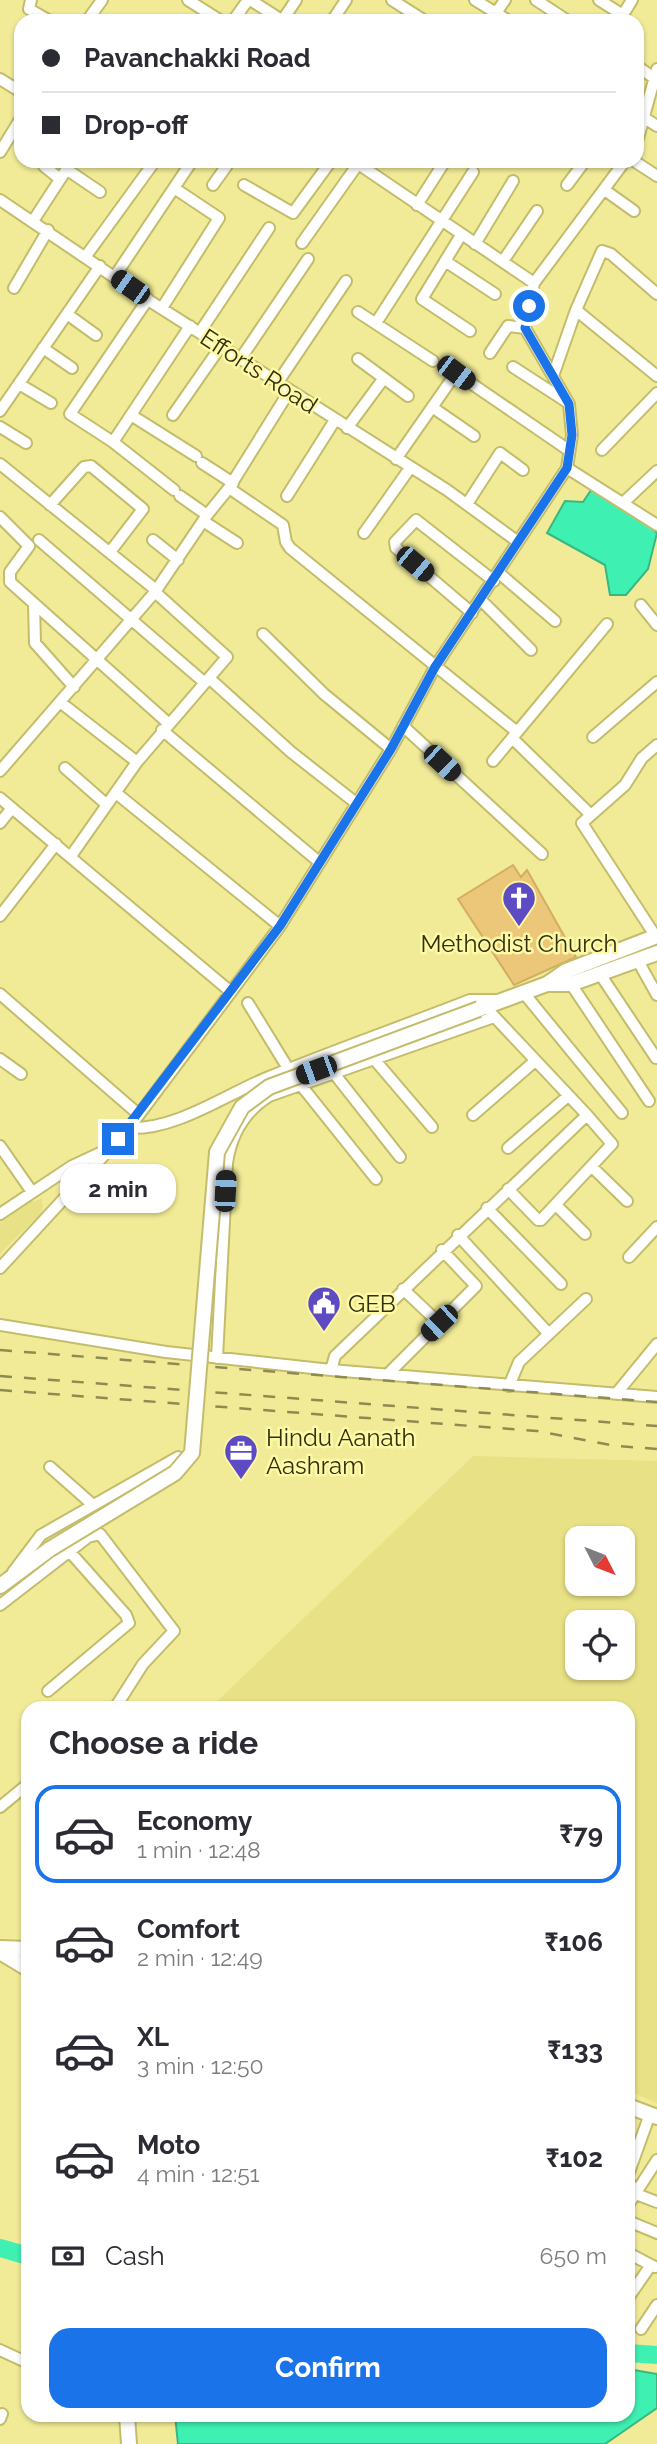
<!DOCTYPE html>
<meta charset="utf-8">
<style>
body{margin:0;font-family:Raleway,sans-serif;background:#f2f2f3;color:#2b2b33;height:100vh;display:flex;flex-direction:column;font-size:26px;white-space:nowrap}
*{box-sizing:border-box;margin:0}
p{font-size:23px;color:#7c7c81}
.icon{flex:none;width:38px;height:38px;fill:none;stroke:currentColor;stroke-width:2;stroke-linecap:round;stroke-linejoin:round}
.map{position:relative;flex:1;overflow:hidden}
.panel{position:absolute;left:21px;top:1701px;width:614px;height:721px;display:flex;flex-direction:column;background:#fff;border-radius:21px;box-shadow:0 2px 5px #0004}
.panel>*{flex:none}
.banner{position:absolute;left:14px;top:14px;width:630px;height:154px;border-radius:21px;box-shadow:0 2px 5px #0004;display:grid;align-content:center;height:154px;padding:0 28px;background:#fff}
.needle{width:46px;rotate:132deg}
.buttons{position:absolute;left:565px;top:1526px;display:grid;gap:14px}
.buttons a{display:grid;place-items:center;width:70px;height:70px;border-radius:14px;background:#fff;box-shadow:0 2px 5px #0004;font-size:35px}
.end{position:absolute;width:32px;height:32px;margin:-16px;border:9px solid #1a73e8;background:#fff;box-shadow:0 0 0 4px #fff}
.from{border-radius:50%}
.bubble{position:absolute;height:49px;border-radius:21px;background:#fff;box-shadow:0 2px 5px #0004;font-size:23px;font-weight:700;line-height:49px;text-align:center}
.car{position:absolute;width:21px;height:42px;margin:-21px -10px;border-radius:9px;box-shadow:0 0 5px 2px #0007;background:linear-gradient(#222 24%,#8ab4d8 0 40%,#222 0 76%,#8ab4d8 0 86%,#222 0)}
.banner b{display:flex;align-items:center;gap:24px;height:66px;font-size:26px}
.banner b+b{border-top:2px solid #e1e1e2}
.banner i{width:18px;height:18px;background:#2b2b33}
ul{padding:0;list-style:none}
li{display:flex;align-items:center;gap:21px;height:98px;margin:0 14px 10px;padding:0 14px;border:4px solid transparent;border-radius:21px}
li div{flex:1}
li b{display:block;font-size:26px}
li em{font-style:normal;font-weight:700}
li.active{border-color:#1a73e8}
li>.icon{width:63px;height:63px;stroke-width:1.5}
h2{padding:0 28px;font-size:32px;line-height:84px}
.pay{display:flex;align-items:center;gap:18px;height:77px;padding:0 28px;font-size:26px}
.pay p{margin-inline-start:auto}
.primary-button{display:flex;gap:14px;margin-top:auto;padding:14px 28px}
.primary-button a{flex:1;height:80px;border-radius:21px;background:#1a73e8;color:#fff;font-size:28px;font-weight:700;line-height:80px;text-align:center}
.map>svg:first-child{display:block}
.built{fill:#e8e185;fill-rule:evenodd}
.water{fill:#3ff0b3;stroke:#3bb681;stroke-width:2}
.lines{fill:none;stroke-linecap:round;stroke-linejoin:round}
.river{stroke:#3ff0b3;stroke-width:18}
.building{fill:#ecc77a;stroke:#d2ae61;stroke-width:2}
.minor-casing{stroke:#c3bd6b;stroke-width:14}
.major-casing{stroke:#c3bd6b;stroke-width:18}
.minor{stroke:#fff;stroke-width:10}
.major{stroke:#fff;stroke-width:14}
.rail{stroke:#8f8a50;stroke-width:2.5;stroke-dasharray:12 12;stroke-linecap:butt}
.major-bridge-casing{stroke:#c3bd6b;stroke-width:18;stroke-linecap:butt}
.major-bridge{stroke:#fff;stroke-width:14}
.route{stroke:#1a73e8;stroke-width:9}
.labels{text-anchor:middle;dominant-baseline:central;stroke-width:5;stroke-linejoin:round;paint-order:stroke}
.street-label{font-size:24px;fill:#322f0c;stroke:#fef9a5}
.poi-label{font-size:24px;fill:#322f0c;stroke:#fef9a5;text-anchor:start}
</style>
<div class="map">
<svg width="657" height="2444" viewBox="0 0 657 2444">
<rect width="100%" height="100%" fill="#f1eb98"/>
<path class="built" d="M31 1198 33 1202 42 1198 43 1212 0 1253V1222Z
M473 1456 657 1461V2103L628 2091V1708H210ZM578 1538H623V1584H578ZM578 1622H623V1668H578Z"/>
<path class="water" d="M591 490 644 521 657 533 648 569 626 595H610L605 565 547 533 565 501 583 502Z
M628 2369 657 2374V2408L605 2444H178L175 2415H628Z"/>
<g class="lines">
<path class="river" d="M0 2248 28 2256
M628 2353 657 2355"/>
</g>
<path class="building" d="M513 865 521 877 527 870 576 957 514 985 458 899Z"/>
<g class="lines">
<g class="minor-casing">
<path id="minor" d="M31 0 29 9 50 21
M188 0 221 21
M392 0 425 21
M475 0 509 21
M536 0 568 21
M599 0 623 15
M252 1 283 21
M496 13 505 0
M87 21 102 0
M233 21 248 0
M282 21 296 0
M332 21 346 0
M619 21 632 0
M637 66 654 78
M0 79 21 92
M643 117 657 126
M637 142 657 69
M0 152 21 118
M45 161 44 166 60 179
M354 161 534 283
M634 161 657 176
M66 169 100 192
M213 185 230 161
M244 185 293 213 331 161
M567 185 585 161
M606 191 634 211
M0 200 145 298 447 490 518 542
M417 205 445 161
M33 221 72 161
M461 235 422 299 470 331
M302 243 358 164
M475 244 513 181
M86 256 155 161
M445 261 495 294
M503 261 537 211
M115 276 192 161
M14 288 48 230
M148 299 70 414 113 442 190 326
M162 308 219 218 174 188
M576 310 602 251 611 254 657 294
M358 312 433 361
M67 314 96 335
M376 323 473 172
M200 332 269 228
M43 348 72 368
M490 353 508 326 525 328
M241 358 308 259
M358 359 408 396
M513 367 567 402
M553 376 576 310 657 376
M278 382 346 281
M19 384 51 403
M432 407 474 436
M0 411 100 266
M131 415 196 456
M173 415 221 346
M0 427 26 443
M347 428 384 378
M113 442 174 490
M602 450 657 393
M396 459 456 373 567 449
M202 463 233 483
M0 464 156 590
M567 468 657 525
M229 488 283 525 286 542 290 548 517 732
M180 496 207 515
M287 496 335 420
M623 503 657 471
M467 504 500 453 523 470
M50 505 84 467 91 466 143 509 110 552
M0 517 29 546 10 572V582L168 723
M203 521 237 543
M364 533 410 468
M39 540 205 683
M153 540 178 560
M499 573 555 621
M481 600 531 650
M34 604 35 643 74 687
M641 605 657 625
M472 613 396 548 395 542 416 520 494 581
M263 634 324 694 391 749
M209 678 291 752 356 803
M60 702 137 762
M403 726 542 854
M162 730 319 862
M593 737 657 682
M512 738 591 815
M493 761 607 624
M65 768 106 804
M0 771 155 592 207 515 229 488 290 390
M116 793 280 926
M0 798 231 992 129 1128 0 1268
M0 823 12 808
M71 856 137 762 227 657 155 592
M0 916 56 844
M656 937 582 823 625 785 642 758 657 745
M638 961 657 995
M600 974 656 1058
M571 984 649 1101
M231 992 280 926 391 749 435 667 567 468 572 435 569 404 525 328 534 283 625 161
M523 992 622 1113
M0 994 137 1113
M248 1003 289 1070
M0 1059 21 1074
M374 1059 432 1127
M333 1072 400 1157
M300 1084 376 1179
M473 1115 535 1061
M129 1128C175 1130 222 1097 264 1079 332 1051 401 1027 470 1000H496
M0 1146 32 1192
M508 1148 568 1096
M592 1167 627 1201
M508 1189 538 1220H541L612 1144 587 1115
M556 1205 585 1234
M487 1208 561 1284
M0 1214 72 1166 102 1152
M458 1235 549 1334
M629 1257 657 1227
M403 1289 439 1323
M0 1325 166 1352 331 1370 657 1397
M217 1358 227 1163C231 1135 245 1111 269 1096L494 1017
M331 1370 335 1356 587 1115 490 1012
M387 1375 476 1286 442 1250
M509 1386 519 1362 586 1299
M616 1394 657 1344
M50 1467 93 1505
M13 1572 41 1535 178 1457
M0 1605 88 1537 100 1534 174 1631 143 1664 115 1708
M48 1691 129 1623 126 1615 70 1552
M0 1807 28 1784
M628 2175 650 2114
M628 2180 636 2194 657 2202
M628 2205 657 2160
M628 2221 657 2233
M628 2253 655 2267
M628 2298 651 2265
M641 2329 657 2305
M0 2350 28 2363
M0 2419 2 2414"/>
</g>
<g class="major-casing">
<path id="major" d="M547 984H571L657 953
M479 1009 547 984 566 971 657 936
M0 1586 50 1549
M0 1948 28 1949
M0 1952 28 1969
M628 2106 657 2117
M127 2415 129 2444"/>
</g>
<use href="#minor" class="minor"/>
<use href="#major" class="major"/>
<path class="rail" d="M0 1350 657 1402
M0 1376 657 1426
M0 1390 537 1431 616 1446 657 1449"/>
<g class="major-bridge-casing">
<path id="major-bridge" d="M50 1549 175 1473 192 1453 217 1152 242 1107 269 1087 479 1009"/>
</g>
<use href="#major-bridge" class="major-bridge"/>
</g>
<g class="lines">
<path class="route" d="M118 1139 280 926 391 749 435 667 567 468 572 435 569 404 525 328 529 306"/>
</g>
<defs>
<g id="church-pin" transform="scale(1.75)"><path d="M0 17L-7.5 6A9.5 9.5 0 1 1 7.5 6Z" fill="#5d4bc3" stroke="#fef9a5"/><path d="M-1.2-6h2.4v3.5h3.3v2.4h-3.3V6h-2.4V-.1h-3.3v-2.4h3.3Z" fill="#fff"/></g>
<g id="civic-pin" transform="scale(1.75)"><path d="M0 17L-7.5 6A9.5 9.5 0 1 1 7.5 6Z" fill="#5d4bc3" stroke="#fef9a5"/><path d="M-.6-6.5H3V-4.5H.6V-3L4-1V1h2V6H-6V1h2V-1L-.6-3ZM-1.2 2.5V6h2.4V2.5Z" fill="#fff"/></g>
<g id="office-pin" transform="scale(1.75)"><path d="M0 17L-7.5 6A9.5 9.5 0 1 1 7.5 6Z" fill="#5d4bc3" stroke="#fef9a5"/><path d="M-6-3h4V-5.5h4V-3h4V5H-6ZM-1-4.5V-3h2v-1.5ZM-6 0V1H6V0Z" fill="#fff"/></g>
</defs>
<g fill-rule="evenodd">
<use href="#church-pin" x="519" y="898"/>
<use href="#civic-pin" x="324" y="1303"/>
<use href="#office-pin" x="241" y="1451"/>
</g>
<g class="labels">
<g class="street-label">
<text transform="translate(259 371) rotate(33)">Efforts Road</text>
</g>
<g class="poi-label">
<text x="519" y="943" text-anchor="middle">Methodist Church</text>
<text x="348" y="1303">GEB</text>
<text x="266" y="1437">Hindu Aanath<tspan x="266" dy="28">Aashram</tspan></text>
</g>
</g>
</svg>
<div class="buttons">
<a><svg class="needle" viewBox="-14 -14 28 28"><path d="M0-13l5 13h-10z" fill="#e53935"/><path d="M0 13l5-13h-10z" fill="#7c7c81"/></svg></a>
<a><svg class="icon" aria-label="locate" viewBox="0 0 24 24"><circle cx="12" cy="12" r="6"/><path d="M12 2v4M12 18v4M2 12h4M18 12h4"/></svg></a>
</div>
<i class="end from" style="left:529px;top:306px"></i>
<i class="end" style="left:118px;top:1139px"></i>
<div class="bubble" style="left:60px;top:1164px;width:116px">2 min</div>
<i class="car" style="left:130px;top:287px;rotate:305deg"></i>
<i class="car" style="left:456px;top:373px;rotate:127deg"></i>
<i class="car" style="left:415px;top:564px;rotate:130deg"></i>
<i class="car" style="left:442px;top:763px;rotate:133deg"></i>
<i class="car" style="left:316px;top:1070px;rotate:250deg"></i>
<i class="car" style="left:225px;top:1191px;rotate:3deg"></i>
<i class="car" style="left:439px;top:1323px;rotate:226deg"></i>
<div class="banner">
<b><i class="from"></i>Pavanchakki Road</b>
<b><i></i>Drop-off</b>
</div>
<section class="panel">
<h2>Choose a ride</h2>
<ul>
<li class="active"><svg class="icon" aria-label="car" viewBox="0 0 24 24"><path d="M5 17H2v-5l4-1 3-4h7l3 4 3 1v5h-3M9 17h6M6 11h13"/><circle cx="7" cy="17" r="2"/><circle cx="17" cy="17" r="2"/></svg><div><b>Economy</b><p>1 min · 12:48</p></div><em>₹79</em></li>
<li><svg class="icon" aria-label="car" viewBox="0 0 24 24"><path d="M5 17H2v-5l4-1 3-4h7l3 4 3 1v5h-3M9 17h6M6 11h13"/><circle cx="7" cy="17" r="2"/><circle cx="17" cy="17" r="2"/></svg><div><b>Comfort</b><p>2 min · 12:49</p></div><em>₹106</em></li>
<li><svg class="icon" aria-label="car" viewBox="0 0 24 24"><path d="M5 17H2v-5l4-1 3-4h7l3 4 3 1v5h-3M9 17h6M6 11h13"/><circle cx="7" cy="17" r="2"/><circle cx="17" cy="17" r="2"/></svg><div><b>XL</b><p>3 min · 12:50</p></div><em>₹133</em></li>
<li><svg class="icon" aria-label="car" viewBox="0 0 24 24"><path d="M5 17H2v-5l4-1 3-4h7l3 4 3 1v5h-3M9 17h6M6 11h13"/><circle cx="7" cy="17" r="2"/><circle cx="17" cy="17" r="2"/></svg><div><b>Moto</b><p>4 min · 12:51</p></div><em>₹102</em></li>
</ul>
<div class="pay"><svg class="icon" aria-label="cash" viewBox="0 0 24 24"><path d="M3 7h18v10H3z"/><circle cx="12" cy="12" r="2"/></svg>Cash<p>650 m</p></div>
<div class="primary-button"><a>Confirm</a></div>
</section>
</div>
